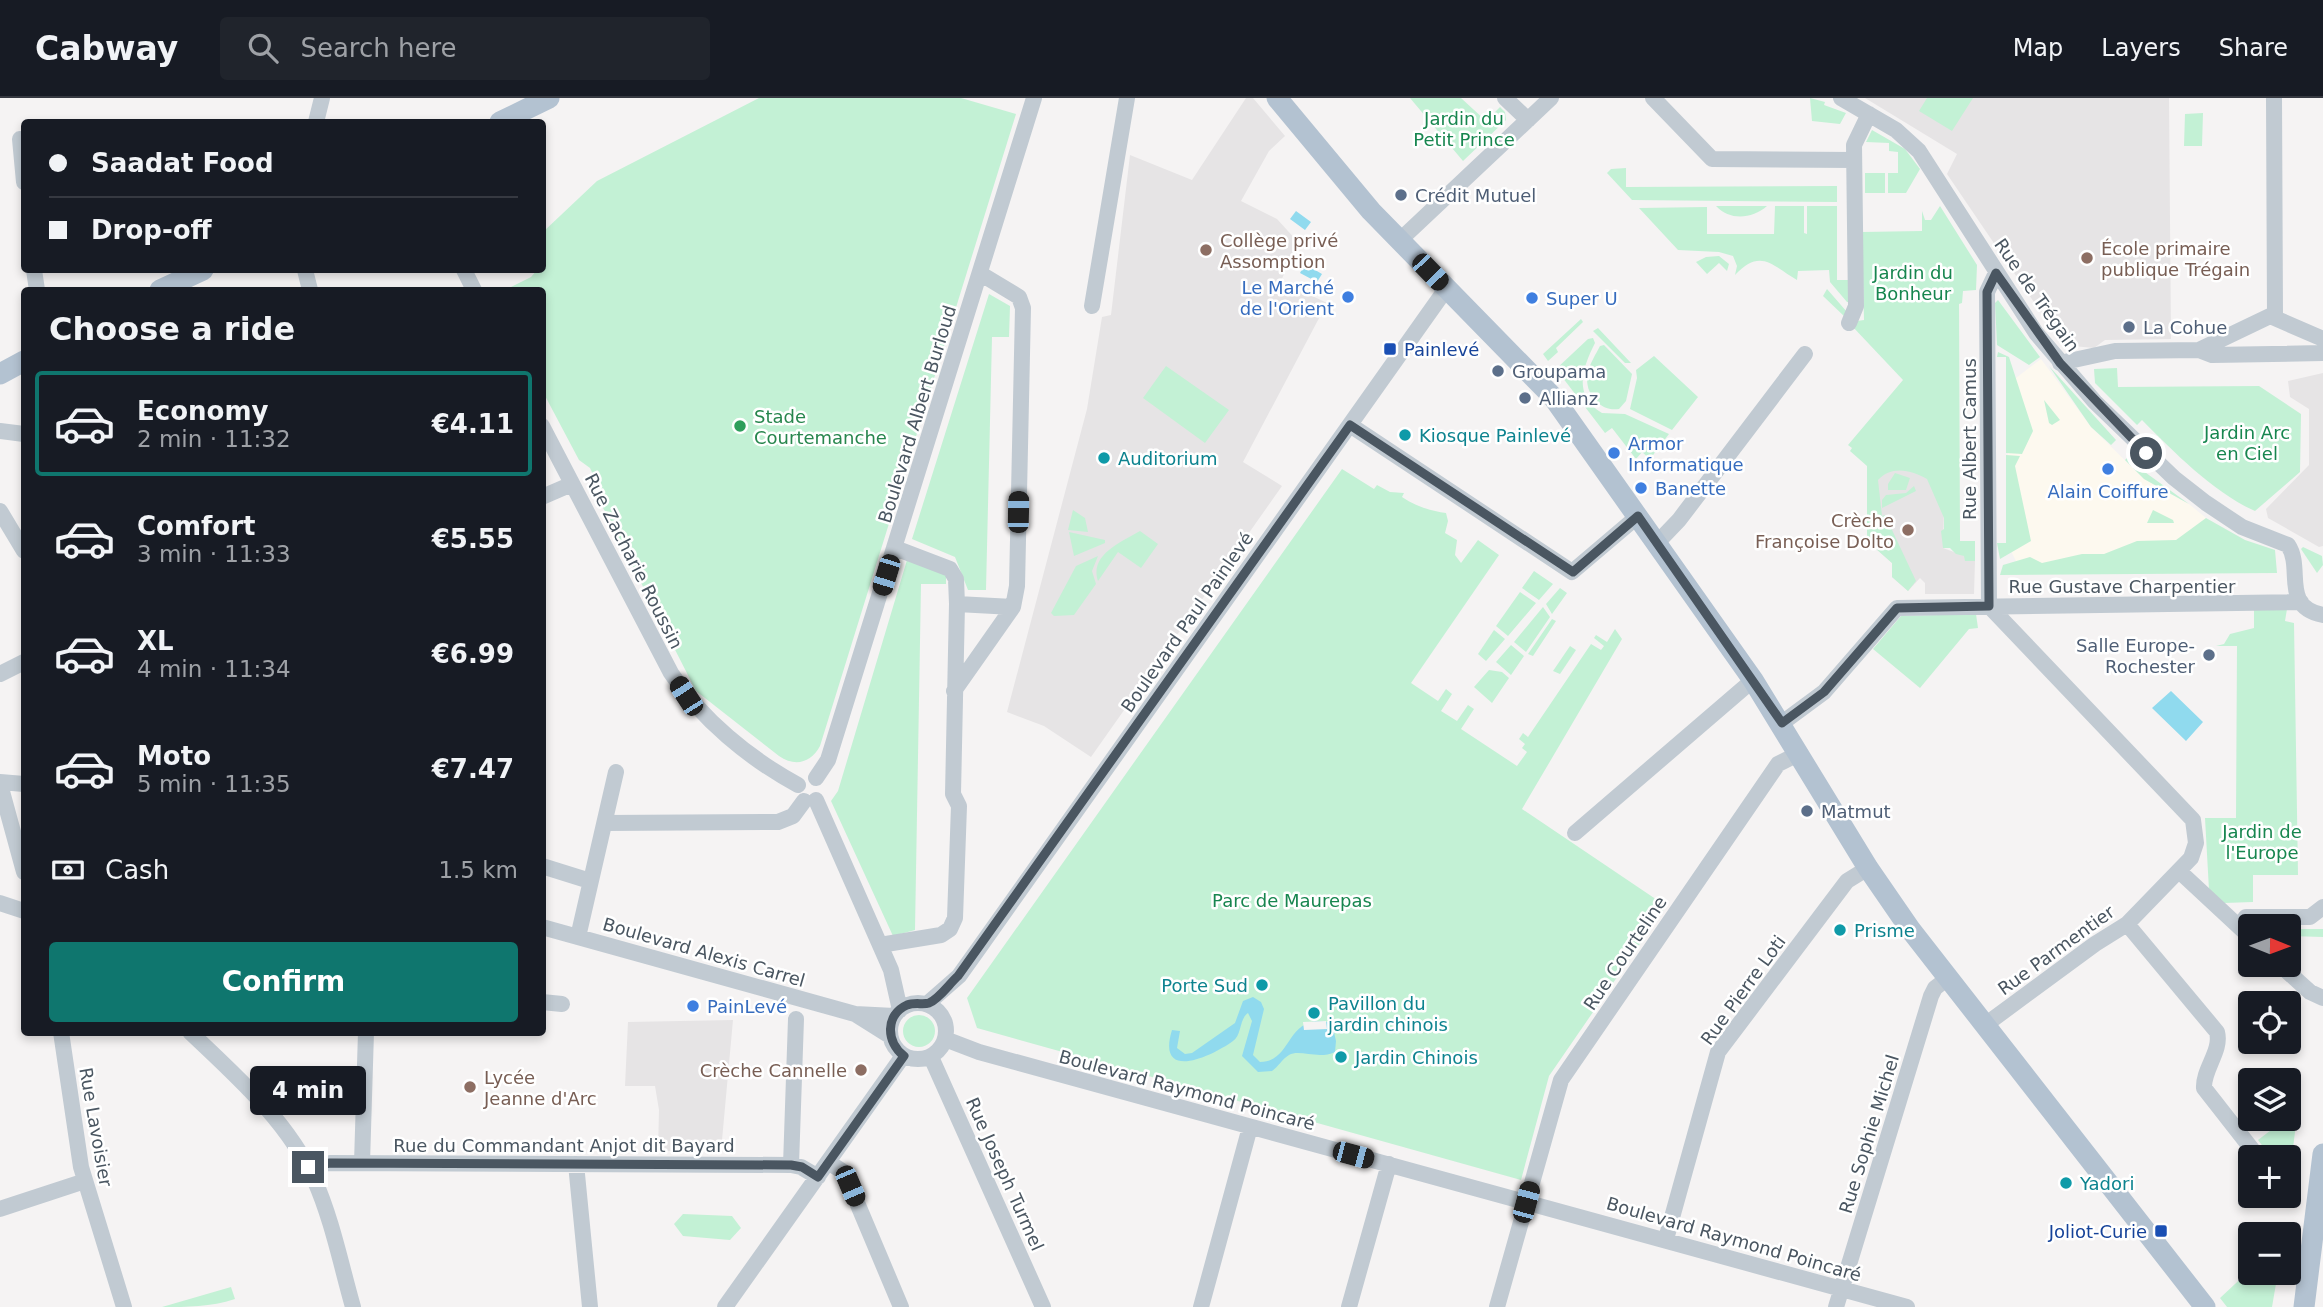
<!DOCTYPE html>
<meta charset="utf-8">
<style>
body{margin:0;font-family:"DejaVu Sans",sans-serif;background:#20242c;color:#f1f3f6;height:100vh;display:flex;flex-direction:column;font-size:26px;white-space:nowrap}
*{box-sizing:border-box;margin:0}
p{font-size:23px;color:#9ea1a6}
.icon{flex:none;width:38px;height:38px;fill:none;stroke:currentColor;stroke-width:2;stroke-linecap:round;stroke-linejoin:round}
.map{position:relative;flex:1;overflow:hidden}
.details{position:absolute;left:21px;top:189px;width:525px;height:749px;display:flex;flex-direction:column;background:#171b24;border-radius:7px;box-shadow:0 4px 10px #0003}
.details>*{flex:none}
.banner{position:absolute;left:21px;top:21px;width:525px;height:154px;border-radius:7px;box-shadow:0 4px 10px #0003;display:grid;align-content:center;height:154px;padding:0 28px;background:#171b24}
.needle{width:46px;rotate:91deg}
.fabs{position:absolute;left:2238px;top:816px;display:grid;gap:14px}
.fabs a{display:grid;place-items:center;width:63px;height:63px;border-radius:7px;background:#171b24;box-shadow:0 4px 10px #0003;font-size:35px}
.end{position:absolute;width:32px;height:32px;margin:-16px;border:9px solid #4a5661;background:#fff;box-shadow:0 0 0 4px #fff}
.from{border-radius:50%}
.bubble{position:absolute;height:49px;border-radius:7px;background:#171b24;box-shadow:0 4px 10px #0003;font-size:23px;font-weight:700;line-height:49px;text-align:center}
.car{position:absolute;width:21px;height:42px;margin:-21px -10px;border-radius:9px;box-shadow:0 0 5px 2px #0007;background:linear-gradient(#222 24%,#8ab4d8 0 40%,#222 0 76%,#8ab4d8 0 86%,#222 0)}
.banner b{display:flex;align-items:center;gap:24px;height:66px;font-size:26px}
.banner b+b{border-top:2px solid #363941}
.banner i{width:18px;height:18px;background:#f1f3f6}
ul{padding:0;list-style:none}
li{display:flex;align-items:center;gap:21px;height:105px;margin:0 14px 10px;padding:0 14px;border:4px solid transparent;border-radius:7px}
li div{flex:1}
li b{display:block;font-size:26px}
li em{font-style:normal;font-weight:700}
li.current{border-color:#0f766e}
li>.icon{width:63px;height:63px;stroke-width:1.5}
h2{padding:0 28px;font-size:32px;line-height:84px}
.pay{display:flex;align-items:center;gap:18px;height:77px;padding:0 28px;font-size:26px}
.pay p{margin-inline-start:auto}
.primary-button{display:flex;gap:14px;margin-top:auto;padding:14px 28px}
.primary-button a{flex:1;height:80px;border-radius:7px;background:#0f766e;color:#fff;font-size:28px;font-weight:700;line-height:80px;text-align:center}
header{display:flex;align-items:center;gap:42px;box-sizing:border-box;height:98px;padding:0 35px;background:#171b24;border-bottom:2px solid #363941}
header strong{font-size:33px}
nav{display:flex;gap:38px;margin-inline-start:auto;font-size:24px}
.search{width:490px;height:63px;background:#20242c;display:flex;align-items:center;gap:18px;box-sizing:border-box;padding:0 24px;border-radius:7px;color:#9ea1a6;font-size:26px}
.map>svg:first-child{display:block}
.commercial{fill:#fdf9ef}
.education{fill:#e6e4e5}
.green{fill:#c3f1d5}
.water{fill:#90daee}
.pier{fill:#f5f3f3}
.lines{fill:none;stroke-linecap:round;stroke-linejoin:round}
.minor{stroke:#c1cad2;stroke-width:16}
.major{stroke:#b3c2d1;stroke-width:21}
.route{stroke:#4a5661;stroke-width:9}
.service-dot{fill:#5c6f8a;stroke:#fff;stroke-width:2.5}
.education-dot{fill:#8d6e63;stroke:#fff;stroke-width:2.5}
.shop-dot{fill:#3f7fe0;stroke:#fff;stroke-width:2.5}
.transit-dot{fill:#1a4fb4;stroke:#fff;stroke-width:2.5}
.leisure-dot{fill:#2e9e5b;stroke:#fff;stroke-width:2.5}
.culture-dot{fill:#0f9aa8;stroke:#fff;stroke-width:2.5}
.labels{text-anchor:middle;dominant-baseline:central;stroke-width:5;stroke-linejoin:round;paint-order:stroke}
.park-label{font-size:18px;fill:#17864f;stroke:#fff}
.service-label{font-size:18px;fill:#4e5e75;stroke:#fff;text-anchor:start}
.education-label{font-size:18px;fill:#785e54;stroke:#fff;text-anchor:start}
.shop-label{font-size:18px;fill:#366cbe;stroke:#fff;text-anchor:start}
.street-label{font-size:18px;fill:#4a5661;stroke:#fff}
.transit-label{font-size:18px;fill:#164399;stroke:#fff;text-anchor:start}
.leisure-label{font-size:18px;fill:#27864d;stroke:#fff;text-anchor:start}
.culture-label{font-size:18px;fill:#0d838f;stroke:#fff;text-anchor:start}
</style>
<header>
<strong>Cabway</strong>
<div class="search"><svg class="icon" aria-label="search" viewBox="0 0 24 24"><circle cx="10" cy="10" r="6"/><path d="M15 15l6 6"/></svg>Search here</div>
<nav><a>Map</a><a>Layers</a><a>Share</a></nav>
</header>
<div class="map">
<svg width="2323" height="1209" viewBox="0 0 2323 1209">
<rect width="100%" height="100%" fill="#f5f3f3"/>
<path class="commercial" d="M2041 261 2091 329 2144 381 2189 406 2206 420 2205 469 2020 471 2007 445 2008 286Z"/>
<path class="education" d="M1246 0H1253L1285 38 1269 53 1241 103 1277 121 1298 144 1281 183 1327 205 1243 364 1282 388 1091 659 1044 628 1007 614 1087 311 1102 219 1111 217 1130 57 1192 82Z
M1865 0H2169L2171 241 2105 242 2094 250 2063 247 1947 76 1957 56Z
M2323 275V448L2319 449 2268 420 2266 411 2309 367V311L2290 299 2288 283Z
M1916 369 1930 375 1944 410 1943 450 1965 458V463H1975L1974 496H1925V485L1920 480 1908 493 1892 479V465L1874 449V370Z
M733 922 721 1053H658L659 1012 655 988H625L628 924Z"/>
<path class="green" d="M759 0H961L1016 16 820 648C811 665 795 669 779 658L696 593 596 396 597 385 590 370 579 362 543 294 542 192H505L531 179 537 172H542L543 134 597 83Z
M1410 0H1461L1486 23 1500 9 1505 14 1506 22 1463 63Z
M1810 0 1825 4 1824 7 1846 15 1840 26 1812 23Z
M1927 0H1973L1952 33 1919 13Z
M2203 15 2202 48H2184L2185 16Z
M1872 32 1905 51 1920 71 1906 95H1888V75H1898V54L1889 53V45L1866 44Z
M1626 70V89L1837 88V104L1632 102 1607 75 1611 71Z
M1865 75H1885V95H1865Z
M1716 108H1767C1752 121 1730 123 1716 108Z
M1775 108H1804V135L1807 136V108H1837V182H1856V204H1847L1830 184 1829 172 1798 173 1797 182C1772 167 1760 150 1735 177L1737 168 1733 158 1719 154 1678 152 1639 110 1707 109V136H1774Z
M1940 108 1977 167 1976 192 1963 193 1962 205 1959 206 1960 443H1975V463H1965L1964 458 1956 456 1950 450H1943L1941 433 1944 431V420L1927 381C1912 372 1891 367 1878 382L1882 418 1885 417 1916 483 1908 493 1892 479V465L1867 443V368L1850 353 1852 350 1848 347 1903 282 1852 228 1857 223 1864 222 1862 134 1922 133V113L1925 122H1931Z
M1719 158 1729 166 1727 173 1719 165 1707 176 1696 164 1706 159Z
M1827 191 1847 214 1845 219 1823 198Z
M989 196 1010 208 1009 239H992L986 492H968L955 459 912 441Z
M1998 202 2040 259 2029 267 1997 247 1995 205Z
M1581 221 1583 224 1556 250 1558 254 1548 263 1543 256Z
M1598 230 1631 265H1625L1593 233Z
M1593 240 1595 245C1583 269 1572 297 1602 315L1625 316 1669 336 1650 361 1642 354 1636 361 1612 330 1605 335 1556 271 1588 241Z
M1604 247 1632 276 1626 303 1619 311C1599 314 1583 294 1588 274 1590 265 1596 256 1600 248Z
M1998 254 2009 259 2033 333 2022 356 2006 355V259H1997Z
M1654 258 1698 299 1672 332 1630 311 1637 280 1636 272Z
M1166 268 1229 312 1205 345 1143 300Z
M2049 268 2116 342 2111 347 2091 329Z
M2117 270 2118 289 2259 288 2301 316 2300 374 2255 413C2213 394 2175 355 2142 322L2137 327 2095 285 2094 271Z
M2044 302 2060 322 2052 327 2049 325Z
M2006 357 2020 358 2015 368 2031 443 2000 461 1997 445H2006Z
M2130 357 2144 370 2142 372 2189 406 2144 381 2125 362Z
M1342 371 1374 391 1377 387 1390 394 1404 395 1402 399C1415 408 1431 413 1446 415L1448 423 1445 435 1457 442 1455 457 1461 465 1478 442 1499 457 1411 585 1438 603 1446 591 1452 596 1441 613 1457 623 1468 607 1474 611 1461 631 1517 668 1527 654 1522 650 1525 646 1519 641 1523 635 1528 639 1591 546 1601 552 1604 548 1594 540 1596 537 1607 544 1615 531 1622 541 1522 711 1666 808 1549 978 1521 1082 977 930 967 900Z
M1895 375 1910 380 1906 392H1888V386Z
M1914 388 1916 393 1882 410V402L1886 397 1906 395Z
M1073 412 1085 420 1088 434 1068 432Z
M2153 412 2173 422 2174 425H2147Z
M2206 420 2245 442 2275 452 2277 475 2000 477 2003 467 2030 459 2042 465 2082 456H2104L2137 443 2176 442Z
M1140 433 1158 446 1141 470 1118 454 1098 483C1089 457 1121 444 1140 433Z
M1069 434 1105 442V445L1074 458Z
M2303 449 2322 458 2323 467 2317 475 2301 451Z
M1098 458 1092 473 1096 486 1074 517 1054 518 1051 515 1076 468Z
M907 462 946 477V486H921L915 832 893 838 831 703 838 693Z
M1534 473 1553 486 1539 502 1522 490Z
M1560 490 1567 495 1552 516 1546 506Z
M1520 494 1536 505 1508 538 1496 528Z
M1543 509 1550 519 1526 554 1514 544Z
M2254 511H2287L2285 523 2294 525 2298 777H2253V804L2224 805 2209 792 2205 720H2236L2237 548H2216L2224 546 2230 536 2254 530Z
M1976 516 1978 530 1969 531 1920 590 1873 551 1901 518Z
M1552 521 1556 523 1533 558 1528 556Z
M1494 532 1505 541 1486 563 1478 556Z
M1511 547 1524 558 1511 577 1496 564Z
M1570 548 1576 552 1560 576 1553 573Z
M1489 572 1502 574 1509 580 1492 605 1474 589Z
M2289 831H2323V839L2289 838Z
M903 933a16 16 0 1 1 32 0a16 16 0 1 1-32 0Z
M2283 1023 2296 1026 2289 1082V1059H2271L2258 1042Z
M683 1116 732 1118 741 1130 730 1142 683 1138 674 1126Z
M2250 1172 2278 1174 2272 1209H2227L2220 1200Z
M231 1189 235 1201C210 1209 188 1209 162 1209Z"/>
<path class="water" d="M1296 113 1311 124 1305 132 1290 121Z
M1305 166 1322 176 1317 184 1300 175Z
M2171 593 2203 624 2186 643 2152 610Z
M1253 899 1261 904 1264 911 1253 957 1260 964C1294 964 1285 913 1332 925L1336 943 1335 954C1318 962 1300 951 1289 957 1282 961 1279 968 1272 973L1258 974 1242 958 1252 923 1248 915C1239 921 1242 937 1233 943 1211 959 1156 984 1172 932L1180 933 1177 950 1185 956 1192 955 1235 925 1243 903Z"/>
<path class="pier" d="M1326 923 1327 931 1304 932 1303 924Z"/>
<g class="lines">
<path class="minor" d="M1505 0 1528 22
M1653 0 1712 61 1854 62
M1841 0 1896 32 1919 53 2036 235 2095 304 2174 380 2206 405 2242 429 2288 447C2304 471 2280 508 2323 517
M2274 0 2275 218
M316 24 322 0
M20 41 24 84
M1399 143 1551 0
M34 172 37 192
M305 172 310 192
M464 172 474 192
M1092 208 1127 0
M1849 225 1856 208 1854 47 1869 16
M2199 252 2212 257 2323 255
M2060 265 2115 253 2199 252 2270 218 2323 241
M1350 327 1572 474 1638 418
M542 328 671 575C701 621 750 661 798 687
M0 333 24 336
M542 399 572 386
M0 413 24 453
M1657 445 1679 422 1805 256
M895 450 950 471 956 481 957 506 1013 509 1017 488 1023 210 1019 199 981 176
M1989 508 1987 194 1996 175
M0 576 24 564
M954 593 1013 509
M1782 625 1824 594 1897 510 2301 504
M816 680 828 662 1034 0
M0 684 24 686
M0 686 24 774
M816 702 891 872 900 912
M605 725 778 724 793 718 804 703
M1575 735 1753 582
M542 768 590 783
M2179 773 2250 839
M0 805 24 813
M2127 826 2217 934C2222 953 2203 971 2204 990L2258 1059
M2239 828 2246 819H2310L2323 809
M542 829 855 916 894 918
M578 839 616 674
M880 847 941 837 950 831 955 820 959 708 953 696 957 506
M2279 866 2310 894 2323 900
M542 904 562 906
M890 933a28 28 0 1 1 56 0a28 28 0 1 1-56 0Z
M927 906 959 878 979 850 1446 191
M855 916 890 938
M1985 927 2095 846 2127 826 2191 760 2196 745 2193 722 1989 508
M61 934 81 1069 124 1209
M190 934C236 978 287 1022 314 1081 332 1121 341 1167 353 1209
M945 941 979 954 1907 1209
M931 959 1043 1209
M828 1064 842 1073 850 1088 901 1209
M362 1065 366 934
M576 1066 590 1209
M791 1067 796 921
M308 1069 330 1065 791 1067 801 1069 818 1079
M0 1111 85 1083
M1666 1141 1718 954 1847 783 1868 770
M725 1209 903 958
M1201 1209 1250 1029
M1349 1209 1389 1066
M1497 1209 1561 982 1778 666 1800 655
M1836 1209 1931 898 1935 890 1948 880"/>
<path class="major" d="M1277 0 1371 113 1553 299 1753 582 1868 770 1910 831 2205 1209
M500 24 549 0
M160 192 203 172
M0 276 24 263
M2304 1209 2323 1056"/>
</g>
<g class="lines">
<path class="route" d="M308 1069 330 1065 791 1067 802 1069 818 1079 904 958C886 944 885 917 907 907 915 904 923 907 929 905 940 900 949 886 958 878L1350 327 1573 474 1638 418 1782 625 1824 594 1897 510 1989 508 1987 194 1996 175 2060 265 2146 355"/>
</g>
<g class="service-dot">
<circle cx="1401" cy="97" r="7"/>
<circle cx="2129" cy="229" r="7"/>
<circle cx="1498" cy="273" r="7"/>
<circle cx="1525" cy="300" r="7"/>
<circle cx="2209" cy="557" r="7"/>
<circle cx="1807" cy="713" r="7"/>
</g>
<g class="education-dot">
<circle cx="1206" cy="152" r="7"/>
<circle cx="2087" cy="160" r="7"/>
<circle cx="1908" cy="432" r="7"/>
<circle cx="861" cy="972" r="7"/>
<circle cx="470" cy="989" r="7"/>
</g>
<g class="shop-dot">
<circle cx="1348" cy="199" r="7"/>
<circle cx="1532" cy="200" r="7"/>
<circle cx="1614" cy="355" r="7"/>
<circle cx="2108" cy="371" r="7"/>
<circle cx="1641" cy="390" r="7"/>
<circle cx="693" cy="908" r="7"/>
</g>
<g class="transit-dot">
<rect x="1383" y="244" width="14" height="14" rx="3.5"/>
<rect x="2154" y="1126" width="14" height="14" rx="3.5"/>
</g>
<circle class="leisure-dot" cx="740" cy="328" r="7"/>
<g class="culture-dot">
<circle cx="1405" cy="337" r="7"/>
<circle cx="1104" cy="360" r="7"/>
<circle cx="1840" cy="832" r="7"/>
<circle cx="1262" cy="887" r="7"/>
<circle cx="1314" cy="915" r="7"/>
<circle cx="1341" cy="959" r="7"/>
<circle cx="2066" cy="1085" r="7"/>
</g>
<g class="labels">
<g class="park-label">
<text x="1464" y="20">Jardin du<tspan x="1464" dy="21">Petit Prince</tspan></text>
<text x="1913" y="174">Jardin du<tspan x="1913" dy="21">Bonheur</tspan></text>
<text x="2247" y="334">Jardin Arc<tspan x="2247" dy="21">en Ciel</tspan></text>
<text x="2262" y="733">Jardin de<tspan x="2262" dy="21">l'Europe</tspan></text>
<text x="1292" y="802">Parc de Maurepas</text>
</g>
<g class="service-label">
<text x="1415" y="97">Crédit Mutuel</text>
<text x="2143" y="229">La Cohue</text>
<text x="1512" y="273">Groupama</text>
<text x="1539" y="300">Allianz</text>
<text x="2195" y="547" text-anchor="end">Salle Europe-<tspan x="2195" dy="21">Rochester</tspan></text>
<text x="1821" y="713">Matmut</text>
</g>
<g class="education-label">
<text x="1220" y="142">Collège privé<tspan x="1220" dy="21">Assomption</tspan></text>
<text x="2101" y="150">École primaire<tspan x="2101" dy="21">publique Trégain</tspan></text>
<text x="1894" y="422" text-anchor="end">Crèche<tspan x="1894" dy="21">Françoise Dolto</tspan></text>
<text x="847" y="972" text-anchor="end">Crèche Cannelle</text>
<text x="484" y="979">Lycée<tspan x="484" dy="21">Jeanne d'Arc</tspan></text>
</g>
<g class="shop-label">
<text x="1334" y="189" text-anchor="end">Le Marché<tspan x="1334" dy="21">de l'Orient</tspan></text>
<text x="1546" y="200">Super U</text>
<text x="1628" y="345">Armor<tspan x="1628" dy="21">Informatique</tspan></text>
<text x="1655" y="390">Banette</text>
<text x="2108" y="393" text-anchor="middle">Alain Coiffure</text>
<text x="707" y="908">PainLevé</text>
</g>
<g class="street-label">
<text transform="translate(2037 197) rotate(55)">Rue de Trégain</text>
<text transform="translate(917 316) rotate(-73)">Boulevard Albert Burloud</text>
<text transform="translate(1969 341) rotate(-90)">Rue Albert Camus</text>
<text transform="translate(634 463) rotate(63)">Rue Zacharie Roussin</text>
<text x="2122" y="488">Rue Gustave Charpentier</text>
<text transform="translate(1187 524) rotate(-55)">Boulevard Paul Painlevé</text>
<text transform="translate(2056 852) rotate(-36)">Rue Parmentier</text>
<text transform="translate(704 854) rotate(16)">Boulevard Alexis Carrel</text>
<text transform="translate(1625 855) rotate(-56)">Rue Courteline</text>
<text transform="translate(1743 892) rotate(-54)">Rue Pierre Loti</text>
<text transform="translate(1187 992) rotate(15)">Boulevard Raymond Poincaré</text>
<text transform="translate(96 1029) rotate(80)">Rue Lavoisier</text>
<text transform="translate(1869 1036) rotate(-73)">Rue Sophie Michel</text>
<text x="564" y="1047">Rue du Commandant Anjot dit Bayard</text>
<text transform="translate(1005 1076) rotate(66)">Rue Joseph Turmel</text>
<text transform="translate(1734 1141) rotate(16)">Boulevard Raymond Poincaré</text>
</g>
<g class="transit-label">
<text x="1404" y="251">Painlevé</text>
<text x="2147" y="1133" text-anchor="end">Joliot-Curie</text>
</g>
<g class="leisure-label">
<text x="754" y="318">Stade<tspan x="754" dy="21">Courtemanche</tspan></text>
</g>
<g class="culture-label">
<text x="1419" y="337">Kiosque Painlevé</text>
<text x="1118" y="360">Auditorium</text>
<text x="1854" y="832">Prisme</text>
<text x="1248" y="887" text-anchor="end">Porte Sud</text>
<text x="1328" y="905">Pavillon du<tspan x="1328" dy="21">jardin chinois</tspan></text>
<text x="1355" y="959">Jardin Chinois</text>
<text x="2080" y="1085">Yadori</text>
</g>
</g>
</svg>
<div class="fabs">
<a><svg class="needle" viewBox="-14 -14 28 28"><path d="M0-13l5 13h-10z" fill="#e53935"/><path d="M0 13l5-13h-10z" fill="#9ea1a6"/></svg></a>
<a><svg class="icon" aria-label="locate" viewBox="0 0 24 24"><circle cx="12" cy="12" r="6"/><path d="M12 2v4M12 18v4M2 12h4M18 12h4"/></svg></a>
<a><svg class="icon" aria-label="layers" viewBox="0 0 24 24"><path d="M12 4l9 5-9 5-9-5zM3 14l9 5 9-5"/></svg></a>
<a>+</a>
<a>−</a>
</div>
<i class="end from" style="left:2146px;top:355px"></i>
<i class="end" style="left:308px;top:1069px"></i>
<div class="bubble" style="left:250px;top:968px;width:116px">4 min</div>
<i class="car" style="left:1430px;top:174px;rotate:136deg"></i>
<i class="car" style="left:1018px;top:414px;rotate:1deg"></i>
<i class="car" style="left:886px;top:477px;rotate:197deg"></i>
<i class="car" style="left:686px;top:598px;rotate:327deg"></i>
<i class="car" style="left:1353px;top:1057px;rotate:105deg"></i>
<i class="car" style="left:850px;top:1088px;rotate:157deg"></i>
<i class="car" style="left:1526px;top:1104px;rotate:15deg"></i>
<div class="banner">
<b><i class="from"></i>Saadat Food</b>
<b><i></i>Drop-off</b>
</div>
<section class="details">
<h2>Choose a ride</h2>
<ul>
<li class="current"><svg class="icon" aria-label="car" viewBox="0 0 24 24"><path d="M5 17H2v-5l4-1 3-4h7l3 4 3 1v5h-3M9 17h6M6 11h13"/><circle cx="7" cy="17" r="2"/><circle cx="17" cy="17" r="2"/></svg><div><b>Economy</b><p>2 min · 11:32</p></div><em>€4.11</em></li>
<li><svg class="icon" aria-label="car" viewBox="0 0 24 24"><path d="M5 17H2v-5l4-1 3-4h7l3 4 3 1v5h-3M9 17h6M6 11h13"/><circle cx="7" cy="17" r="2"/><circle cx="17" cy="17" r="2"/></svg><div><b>Comfort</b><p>3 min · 11:33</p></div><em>€5.55</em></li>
<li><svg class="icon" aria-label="car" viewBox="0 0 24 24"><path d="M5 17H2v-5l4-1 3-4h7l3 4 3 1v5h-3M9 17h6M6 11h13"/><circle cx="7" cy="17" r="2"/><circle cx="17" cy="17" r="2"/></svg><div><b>XL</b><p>4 min · 11:34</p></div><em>€6.99</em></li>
<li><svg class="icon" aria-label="car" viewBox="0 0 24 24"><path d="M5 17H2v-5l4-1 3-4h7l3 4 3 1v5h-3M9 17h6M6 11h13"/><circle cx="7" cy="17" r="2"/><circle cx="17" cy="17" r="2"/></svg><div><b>Moto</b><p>5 min · 11:35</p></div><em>€7.47</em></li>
</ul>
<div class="pay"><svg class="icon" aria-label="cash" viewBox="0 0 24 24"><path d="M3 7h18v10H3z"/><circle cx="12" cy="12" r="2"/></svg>Cash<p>1.5 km</p></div>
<div class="primary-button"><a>Confirm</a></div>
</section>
</div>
